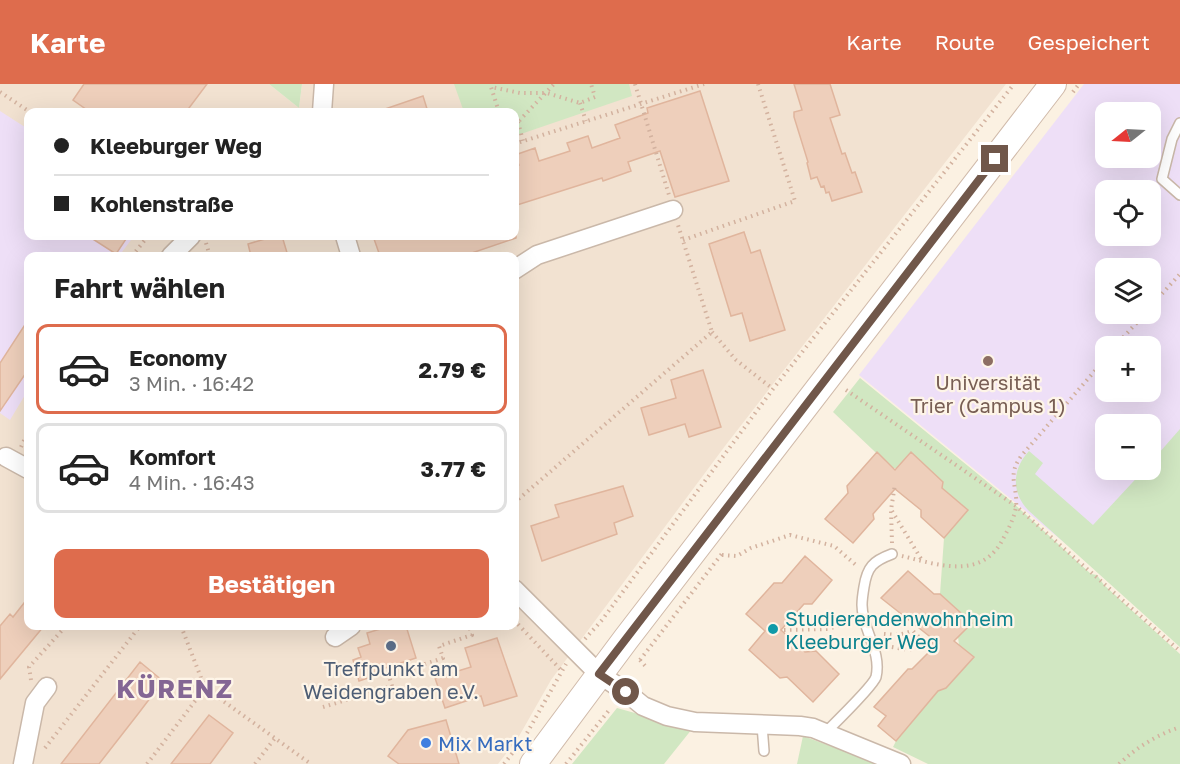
<!DOCTYPE html>
<html lang="de">
<meta charset="utf-8">
<style>
body{margin:0;font-family:"Golos Text",sans-serif;background:#f2f2f2;color:#222;height:100vh;display:flex;flex-direction:column;font-size:22px;white-space:nowrap}
*{box-sizing:border-box;margin:0}
p{font-size:20px;color:#767676}
.icon{flex:none;width:33px;height:33px;fill:none;stroke:currentColor;stroke-width:2;stroke-linecap:round;stroke-linejoin:round}
.map{position:relative;flex:1;overflow:hidden}
.sheet{position:absolute;left:24px;top:168px;width:495px;height:378px;display:flex;flex-direction:column;background:#fff;border-radius:12px;box-shadow:0 6px 24px #0002}
.sheet>*{flex:none}
.guide{position:absolute;left:24px;top:24px;width:495px;height:132px;border-radius:12px;box-shadow:0 6px 24px #0002;display:grid;align-content:center;height:132px;padding:0 30px;background:#fff}
.needle{width:39px;rotate:252deg}
.buttons{position:absolute;left:1095px;top:18px;display:grid;gap:12px}
.buttons a{display:grid;place-items:center;width:66px;height:66px;border-radius:12px;background:#fff;box-shadow:0 6px 24px #0002;font-size:30px}
.end{position:absolute;width:27px;height:27px;margin:-14px;border:8px solid #70574a;background:#fff;box-shadow:0 0 0 3px #fff}
.from{border-radius:50%}
.guide b{display:flex;align-items:center;gap:21px;height:57px;font-size:22px}
.guide b+b{border-top:2px solid #e0e0e0}
.guide i{width:15px;height:15px;background:#222}
ul{padding:0;list-style:none}
li{display:flex;align-items:center;gap:18px;height:90px;margin:0 12px 9px;padding:0 18px;border:3px solid #e0e0e0;border-radius:12px}
li div{flex:1}
li b{display:block;font-size:22px}
li em{font-style:normal;font-weight:700}
li.selected{border-color:#de6c4d}
li>.icon{width:54px;height:54px;stroke-width:1.5}
h2{padding:0 30px;font-size:27px;line-height:72px}
.action{display:flex;gap:12px;margin-top:auto;padding:12px 30px}
.action a{flex:1;height:69px;border-radius:12px;background:#de6c4d;color:#fff;font-size:24px;font-weight:700;line-height:69px;text-align:center}
header{display:flex;align-items:center;gap:36px;box-sizing:border-box;height:84px;padding:0 30px;background:#de6c4d;color:#fff}
header strong{font-size:28px}
nav{display:flex;gap:33px;margin-inline-start:auto;font-size:21px}
.map>svg:first-child{display:block}
.residential{fill:#f2e2d1;fill-rule:evenodd}
.education{fill:#eedff7;fill-rule:evenodd}
.green{fill:#d1e7c2}
.building{fill:#eecfbb;stroke:#e0b59d;stroke-width:1.5}
.lines{fill:none;stroke-linecap:round;stroke-linejoin:round}
.lane-casing{stroke:#cab8a9;stroke-width:12}
.street-casing{stroke:#cab8a9;stroke-width:21}
.secondary-casing{stroke:#d0baaa;stroke-width:28}
.path{stroke:#d3b29f;stroke-width:4;stroke-dasharray:1.5 4.5;stroke-linecap:butt}
.lane{stroke:#fff;stroke-width:9}
.street{stroke:#fff;stroke-width:18}
.secondary{stroke:#fff;stroke-width:26}
.route{stroke:#70574a;stroke-width:8}
.education-dot{fill:#8d6e63;stroke:#fef5e8;stroke-width:2}
.culture-dot{fill:#0f9aa8;stroke:#fef5e8;stroke-width:2}
.service-dot{fill:#5c6f8a;stroke:#fef5e8;stroke-width:2}
.shop-dot{fill:#3f7fe0;stroke:#fef5e8;stroke-width:2}
.labels{text-anchor:middle;dominant-baseline:central;stroke-width:4.5;stroke-linejoin:round;paint-order:stroke}
.education-label{font-size:20px;fill:#785e54;stroke:#fef5e8}
.culture-label{font-size:20px;fill:#0d838f;stroke:#fef5e8;text-anchor:start}
.service-label{font-size:20px;fill:#4e5e75;stroke:#fef5e8}
.shop-label{font-size:20px;fill:#366cbe;stroke:#fef5e8;text-anchor:start}
.district-label{font-size:26px;font-weight:bold;letter-spacing:1.5px;fill:#846694;stroke:#fef5e8}
</style>
<header>
<strong>Karte</strong>
<nav><a>Karte</a><a>Route</a><a>Gespeichert</a></nav>
</header>
<div class="map">
<svg width="1180" height="680" viewBox="0 0 1180 680">
<rect width="100%" height="100%" fill="#fbf1e2"/>
<path class="residential" d="M0 0H269L299 24 302 0H1006L725 362 551 596 518 654 498 680H0ZM28 28H514V152H28ZM28 172H514V542H28Z"/>
<path class="education" d="M1084 0H1180V553L859 291ZM1106 28H1150V74H1106ZM1106 106H1150V152H1106ZM1106 184H1150V230H1106ZM1106 262H1150V308H1106ZM1106 340H1150V386H1106Z
M0 27 28 45V152H134L119 172H28V306L10 336 0 329Z"/>
<path class="green" d="M269 0H302L299 24Z
M454 0H629L632 12 515 52 514 28H464Z
M860 294 1011 417 1091 490 1097 491 1104 501 1180 570V680H928L893 663 896 657 938 607 946 604 973 573 959 561 958 553 972 539 940 510 944 454 968 426 942 404V398L911 368 897 384H892L833 328Z
M1180 345V563L1029 427C1011 409 1012 385 1029 367L1043 379 1035 390 1093 441 1144 386H1150L1151 378Z
M617 624 692 645 664 680H572Z
M803 652 879 680H797Z"/>
<path class="building" d="M84 0H207L186 28H90L73 16Z
M794 0H830L840 31 830 34 842 70 845 69 852 89 855 88 862 108 832 117 829 108 826 109 824 102 821 103 817 93 811 95 807 79 808 78 794 33V28L802 26Z
M700 7 729 97 675 113 660 67 628 78 631 87 603 97 602 94 514 122V83L519 81 515 71 535 64 539 77 570 67 567 59 588 52 592 64 620 54 615 41 648 29 647 24Z
M423 12 428 28H382V26Z
M744 148 751 169 760 166 785 246 750 257 742 229 731 232 709 160Z
M88 152H128L116 170Z
M275 152H282L288 172H251L248 160Z
M373 152H516V154L463 172H380Z
M28 236V286L0 327V279Z
M703 286 721 343 689 353 685 340 649 351 641 324 676 314 671 296Z
M877 368 895 386 911 368 943 398 942 404 968 426 944 454 921 433V426L895 405 873 430 874 435 853 459 825 435 848 409 847 402Z
M623 402 633 432 614 439 617 450 542 477 531 442 559 433 555 421Z
M805 472 832 496 812 520H804L781 546 805 568 816 567 839 590 813 618 787 593 780 594 749 566 765 547 746 530 774 499H782Z
M908 487 934 510H940L972 539 954 557 974 573 946 604 938 607 896 657 878 642 886 632 874 623 908 585H912L938 559 881 514Z
M28 514V542H44L0 595V542L10 530 13 533Z
M390 542H406L416 574 379 586 380 590 359 597 353 576 361 573 358 564 370 560 367 549Z
M497 554 517 612 484 622 481 612 445 624 435 594 471 583 465 564Z
M140 578 163 597 138 630 99 680H61Z
M209 631 233 649 210 680H171Z
M446 636 459 680H399L388 672 408 646Z"/>
<g class="lines">
<g class="lane-casing">
<path id="lane" d="M1180 39 1172 55 1162 95 1180 111
M762 641 764 667
M826 648C835 639 873 602 876 593 882 567 862 546 862 521 862 515 863 509 864 503 867 483 873 477 892 470"/>
</g>
<g class="street-casing">
<path id="street" d="M322 28 324 0
M345 152 351 172
M171 172 191 152
M514 186 537 171 673 126
M6 373 28 385
M514 505 599 590 626 608 643 622 667 632 695 638 800 642 813 644 901 680
M335 553 351 542
M23 680 35 619 47 603"/>
</g>
<g class="secondary-casing">
<path id="secondary" d="M533 680 626 555 1053 0"/>
</g>
<path class="path" d="M635 0 669 111
M0 8 30 28
M1073 8 1079 0
M580 19 586 37
M499 28 491 3 520 9H547L580 19 595 13 591 0
M518 38 523 57
M514 39 518 38 554 0
M514 60 704 0
M683 156 795 117 758 0
M206 159 210 172
M132 172 148 152
M1150 223 1180 190
M712 248 736 276 773 305
M1115 262 1145 230
M846 306 1016 422 1180 567
M21 363 28 348
M514 419 712 248 678 141
M892 427 923 478
M892 459 891 426 895 400
M722 471 737 472 751 464 790 451 834 462 857 482
M902 472C939 481 983 497 1004 453 1009 444 1014 434 1016 423 1018 401 1006 392 1022 371L1106 274
M514 536 561 586
M181 542 205 604 311 680
M784 546 828 545 852 537
M884 550 898 551 913 547 925 559
M585 555 602 536 773 305 1014 0
M886 562 909 566 925 559 940 558
M640 576 724 467
M640 576 647 584
M31 596 29 583 66 542
M323 623 392 602 389 592 443 574 439 562 472 551 469 542
M527 649 566 580
M45 664 140 542
M147 680 205 604
M255 680 275 654
M504 680 514 667
M566 680 610 625
M1119 680C1137 663 1157 651 1180 643"/>
<use href="#lane" class="lane"/>
<use href="#street" class="street"/>
<use href="#secondary" class="secondary"/>
</g>
<g class="lines">
<path class="route" d="M626 608 599 590 995 75"/>
</g>
<circle class="education-dot" cx="988" cy="277" r="6"/>
<circle class="culture-dot" cx="773" cy="545" r="6"/>
<circle class="service-dot" cx="391" cy="562" r="6"/>
<circle class="shop-dot" cx="426" cy="659" r="6"/>
<g class="labels">
<g class="education-label">
<text x="988" y="298">Universität<tspan x="988" dy="23">Trier (Campus 1)</tspan></text>
</g>
<g class="culture-label">
<text x="785" y="534">Studierendenwohnheim<tspan x="785" dy="23">Kleeburger Weg</tspan></text>
</g>
<g class="service-label">
<text x="391" y="584">Treffpunkt am<tspan x="391" dy="23">Weidengraben e.V.</tspan></text>
</g>
<g class="shop-label">
<text x="438" y="659">Mix Markt</text>
</g>
<g class="district-label">
<text x="175" y="604">KÜRENZ</text>
</g>
</g>
</svg>
<div class="buttons">
<a><svg class="needle" viewBox="-14 -14 28 28"><path d="M0-13l5 13h-10z" fill="#e53935"/><path d="M0 13l5-13h-10z" fill="#767676"/></svg></a>
<a><svg class="icon" aria-label="locate" viewBox="0 0 24 24"><circle cx="12" cy="12" r="6"/><path d="M12 2v4M12 18v4M2 12h4M18 12h4"/></svg></a>
<a><svg class="icon" aria-label="layers" viewBox="0 0 24 24"><path d="M12 4l9 5-9 5-9-5zM3 14l9 5 9-5"/></svg></a>
<a>+</a>
<a>−</a>
</div>
<i class="end from" style="left:626px;top:608px"></i>
<i class="end" style="left:995px;top:75px"></i>
<div class="guide">
<b><i class="from"></i>Kleeburger Weg</b>
<b><i></i>Kohlenstraße</b>
</div>
<section class="sheet">
<h2>Fahrt wählen</h2>
<ul>
<li class="selected"><svg class="icon" aria-label="car" viewBox="0 0 24 24"><path d="M5 17H2v-5l4-1 3-4h7l3 4 3 1v5h-3M9 17h6M6 11h13"/><circle cx="7" cy="17" r="2"/><circle cx="17" cy="17" r="2"/></svg><div><b>Economy</b><p>3 Min. · 16:42</p></div><em>2.79 €</em></li>
<li><svg class="icon" aria-label="car" viewBox="0 0 24 24"><path d="M5 17H2v-5l4-1 3-4h7l3 4 3 1v5h-3M9 17h6M6 11h13"/><circle cx="7" cy="17" r="2"/><circle cx="17" cy="17" r="2"/></svg><div><b>Komfort</b><p>4 Min. · 16:43</p></div><em>3.77 €</em></li>
</ul>
<div class="action"><a>Bestätigen</a></div>
</section>
</div>
